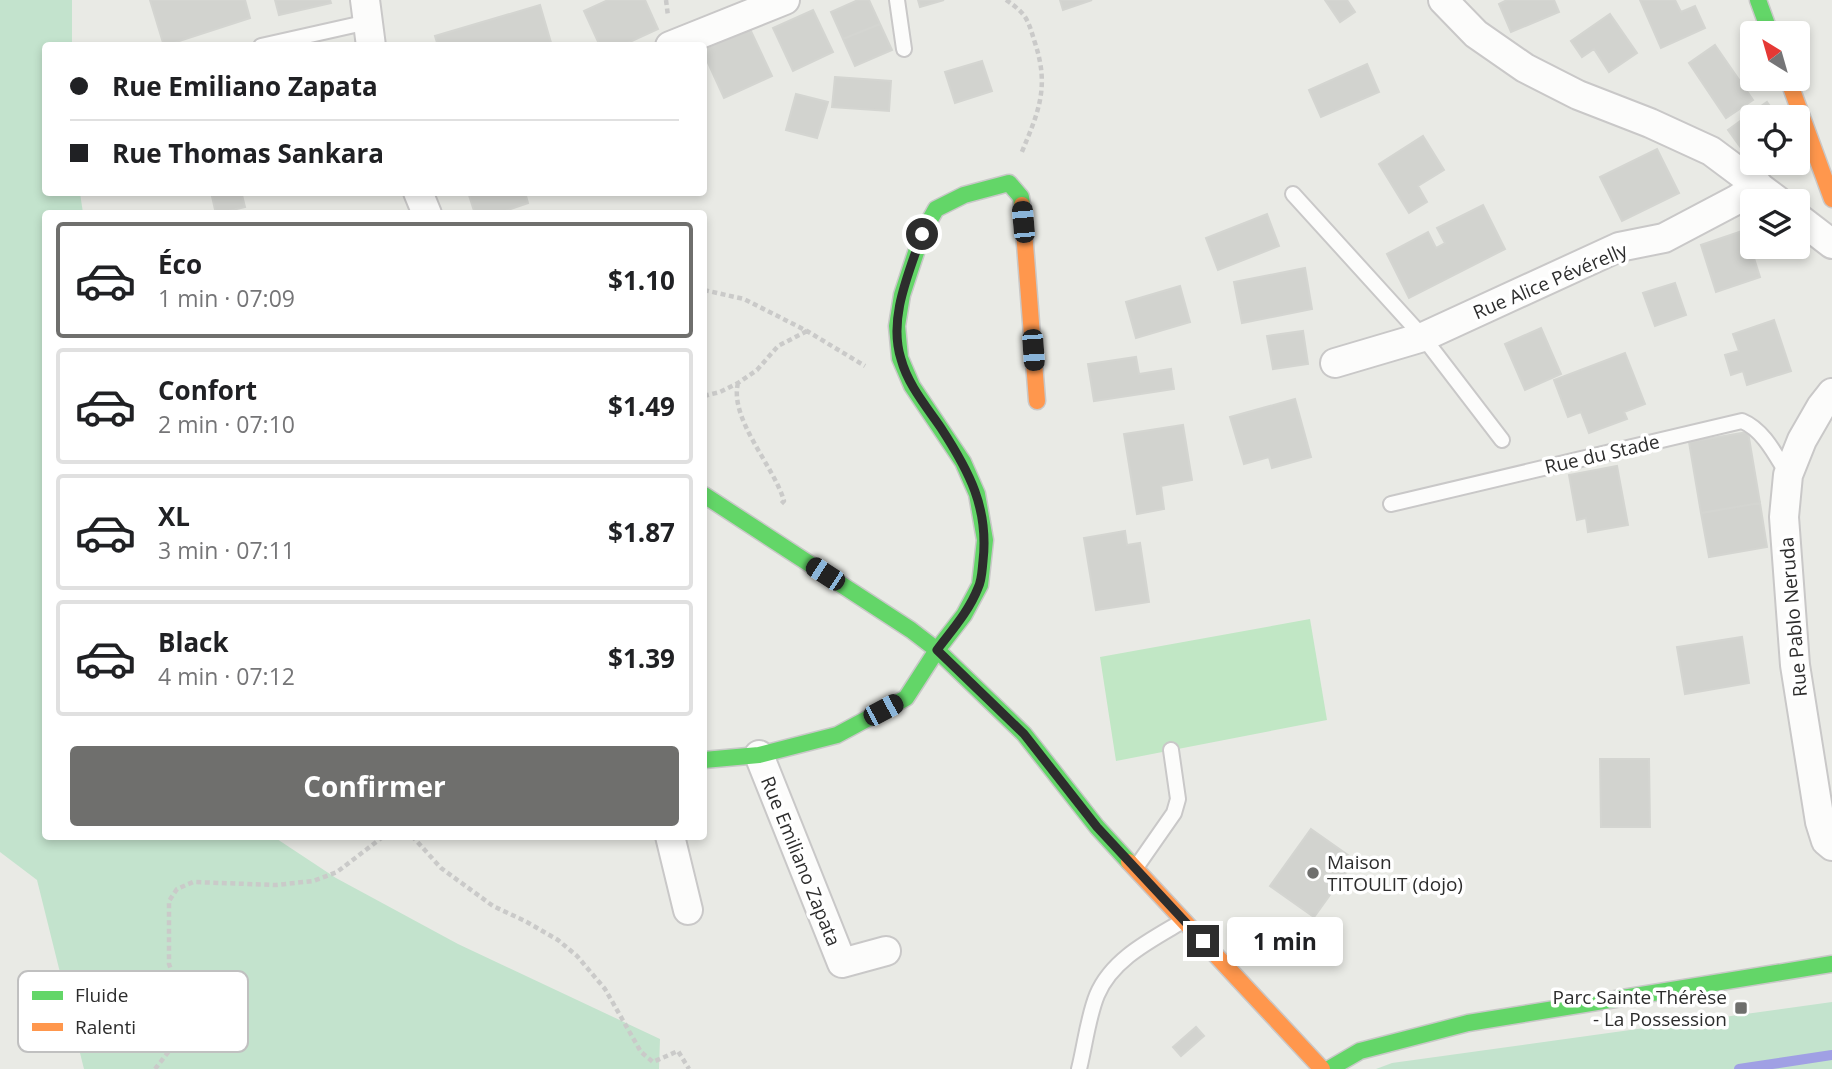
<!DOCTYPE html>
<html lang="fr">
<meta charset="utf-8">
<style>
body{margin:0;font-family:"Open Sans",sans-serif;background:#f6f6f6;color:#202124;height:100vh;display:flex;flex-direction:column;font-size:26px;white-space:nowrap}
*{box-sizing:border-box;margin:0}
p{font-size:23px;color:#757577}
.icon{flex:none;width:38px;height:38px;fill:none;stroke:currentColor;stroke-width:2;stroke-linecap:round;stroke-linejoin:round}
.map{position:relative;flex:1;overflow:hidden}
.sheet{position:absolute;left:42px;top:210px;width:665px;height:630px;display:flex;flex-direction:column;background:#fff;border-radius:7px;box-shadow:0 4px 10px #0003}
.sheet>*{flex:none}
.banner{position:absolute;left:42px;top:42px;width:665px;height:154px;border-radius:7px;box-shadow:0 4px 10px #0003;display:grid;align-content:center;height:154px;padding:0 28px;background:#fff}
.needle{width:46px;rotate:323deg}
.buttons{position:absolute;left:1740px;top:21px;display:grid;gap:14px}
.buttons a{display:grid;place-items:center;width:70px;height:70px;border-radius:7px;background:#fff;box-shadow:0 4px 10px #0003;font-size:35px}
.end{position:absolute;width:32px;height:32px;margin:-16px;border:9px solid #2d2d2d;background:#fff;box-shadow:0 0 0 4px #fff}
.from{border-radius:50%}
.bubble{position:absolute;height:49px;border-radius:7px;background:#fff;box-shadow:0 4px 10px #0003;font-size:23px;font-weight:700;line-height:49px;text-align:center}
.car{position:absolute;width:21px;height:42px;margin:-21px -10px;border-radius:9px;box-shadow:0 0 5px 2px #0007;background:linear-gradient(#222 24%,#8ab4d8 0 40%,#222 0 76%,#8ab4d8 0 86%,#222 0)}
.banner b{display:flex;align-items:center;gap:24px;height:66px;font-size:26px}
.banner b+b{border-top:2px solid #e0e0e0}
.banner i{width:18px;height:18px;background:#202124}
ul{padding:12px 0 0;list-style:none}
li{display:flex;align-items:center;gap:21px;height:116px;margin:0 14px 10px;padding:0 14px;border:4px solid #e0e0e0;border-radius:7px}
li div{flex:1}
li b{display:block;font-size:26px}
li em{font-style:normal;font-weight:700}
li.current{border-color:#6f6f6d}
li>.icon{width:63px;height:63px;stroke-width:1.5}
.action{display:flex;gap:14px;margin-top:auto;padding:14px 28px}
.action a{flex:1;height:80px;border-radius:7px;background:#6f6f6d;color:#fff;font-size:28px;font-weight:700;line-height:80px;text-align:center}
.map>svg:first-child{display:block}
.green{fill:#c3e3cd}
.pitch{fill:#c1e7c5}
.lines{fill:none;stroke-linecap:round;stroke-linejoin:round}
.stream{stroke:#a0a0e4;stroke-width:10}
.building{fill:#d2d3cf;stroke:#d4d5d1;stroke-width:2}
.lane-casing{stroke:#c9c8c8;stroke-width:18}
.street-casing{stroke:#c9c8c8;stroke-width:32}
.fast-casing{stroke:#c9c8c8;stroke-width:19}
.slow-casing{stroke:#c9c8c8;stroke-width:19}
.path{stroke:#cacac9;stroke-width:4.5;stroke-dasharray:5 3.5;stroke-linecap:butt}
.lane{stroke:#fcfcfb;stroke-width:14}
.street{stroke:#fcfcfb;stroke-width:28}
.fast{stroke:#63d668;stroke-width:16}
.slow{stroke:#ff974d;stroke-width:16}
.route{stroke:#2d2d2d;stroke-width:9}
.poi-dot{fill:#6f6f6d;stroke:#fff;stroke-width:2.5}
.labels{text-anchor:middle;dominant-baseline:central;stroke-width:7;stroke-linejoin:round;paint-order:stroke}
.street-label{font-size:19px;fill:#2d2d2d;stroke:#fff}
.poi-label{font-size:19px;fill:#2d2d2d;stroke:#fff;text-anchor:start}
.key{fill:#fff;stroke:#c0c0c0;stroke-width:2}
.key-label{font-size:19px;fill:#2d2d2d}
</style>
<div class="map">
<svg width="1832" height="1069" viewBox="0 0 1832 1069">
<rect width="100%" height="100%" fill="#e9eae5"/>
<path class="green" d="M0 0H72V45L46 46V192L80 193 83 213 46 214V836L274 837 336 878 458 944 660 1039 659 1069H84L37 880 0 852Z
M1832 1002V1069H1376L1392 1063Z"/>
<path class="pitch" d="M1310 619 1327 720 1116 761 1100 657Z"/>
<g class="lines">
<path class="stream" d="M1739 1069 1832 1055"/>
</g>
<path class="building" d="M150 0H245L250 18 164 46Z
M275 0H330L331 3 279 15Z
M608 0H645L658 29 621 46H600L584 11Z
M858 0H869L880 24 843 39 831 12Z
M918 0H944L920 7Z
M1060 0H1092L1063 10Z
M1325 0H1347L1355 12 1340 22Z
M1507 0H1554L1559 12 1511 32 1499 4Z
M1640 0H1675L1681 12 1695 6 1705 28 1661 48Z
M540 5 552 46H438L435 36Z
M813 10 833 52 793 71 773 28Z
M1610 14 1637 53 1609 72 1594 49 1582 57 1571 41Z
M880 24 892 50 855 66 843 39Z
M749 27 772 76 724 98 704 54V49Z
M1715 45 1753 100 1726 118 1689 63Z
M982 61 992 91 955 103 945 72Z
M1367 64 1379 92 1321 117 1309 90Z
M835 77 891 81 889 111 832 107Z
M796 94 828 102 817 138 786 130Z
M1767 102 1778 117H1752V122L1747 116Z
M1747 116 1752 122V151L1746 155 1728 130Z
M1423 136 1444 170 1418 186 1427 202 1409 213 1379 164Z
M1657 149 1679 193 1622 221 1600 177Z
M211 192H247L242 195 245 207 216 214Z
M468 192H525L528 203 496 214H475Z
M1483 205 1505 249 1409 298 1387 254 1428 232 1436 248 1445 243 1437 228Z
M1267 214 1279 246 1218 270 1206 238Z
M1745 230 1760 277 1716 292 1701 245Z
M1305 268 1312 309 1242 323 1234 282Z
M1675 283 1686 315 1655 326 1643 293Z
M1180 286 1190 322 1136 338 1126 302Z
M1774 320 1791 371 1747 385 1743 371 1731 375 1725 355 1739 351 1733 334Z
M1541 328 1561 374 1525 390 1505 344Z
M1303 331 1308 364 1273 369 1267 336Z
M1625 353 1645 404 1624 412 1627 419 1589 433 1581 412 1568 417 1554 380Z
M1136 357 1139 374 1171 369 1174 389 1094 401 1088 364Z
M1295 399 1311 457 1272 468 1269 457 1244 464 1230 417Z
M1183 425 1192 480 1161 486 1164 509 1137 514 1124 434Z
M1748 432 1760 503 1701 513 1689 442Z
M1617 466 1628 525 1588 532 1586 518 1577 520 1569 475Z
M1760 503 1767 547 1709 557 1701 513Z
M1125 531 1127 545 1140 543 1149 602 1096 610 1084 538Z
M1742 637 1749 683 1685 694 1677 647Z
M1600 759H1649L1650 827H1601Z
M1311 829 1355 860 1314 917 1270 886Z
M1196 1027 1204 1036 1181 1056 1173 1047Z"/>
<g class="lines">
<g class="lane-casing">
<path id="lane" d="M897 0 904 49
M261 46 368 22
M1293 194 1423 337 1502 440
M1391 504 1742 421C1764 430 1776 456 1788 475
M1137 866 1174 813 1178 799 1171 750
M1079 1069C1085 1045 1088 1017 1097 995 1112 959 1151 940 1183 921"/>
</g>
<g class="street-casing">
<path id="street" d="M365 0 371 46
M1443 0 1476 34 1525 68 1578 95 1650 123 1711 151 1778 201
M670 46 785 0
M418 192 427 214
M1797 217 1832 244
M1335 363 1423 337 1619 247 1664 238 1736 200 1758 185
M1832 393 1821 407 1802 440 1788 475 1784 517 1795 665 1820 822 1826 841 1832 846
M759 755 842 963 886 951
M670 836 688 910"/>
</g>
<g class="fast-casing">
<path id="fast" d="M1758 0 1770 33
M704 495 911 630 937 650 1024 734 1097 827 1129 862
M704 760 759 755 837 735 906 698 937 650 964 615 980 585 985 540 977 494 963 462 912 386 900 358 897 326 902 295 922 234 936 209 964 195 1009 183 1021 197 1022 205
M1329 1069 1360 1051 1468 1023 1832 964"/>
</g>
<g class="slow-casing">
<path id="slow" d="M1788 79 1832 199
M1022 205 1037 401
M1129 862 1322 1069"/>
</g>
<path class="path" d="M666 0 668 16
M1006 0C1027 14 1028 20 1035 43 1050 88 1038 113 1021 154
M704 290 744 299 807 331 865 366
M738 383C729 419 774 466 784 501L779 506
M704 396 720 392 738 383 757 370 778 346 807 331
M412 836 441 868 493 906 525 921 558 940 577 956 605 989 641 1052 653 1062 678 1051 689 1069
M155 1069 183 1033 193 1015 177 987 169 964V901L177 889 193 882 276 885 313 881 337 872 384 836"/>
<use href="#lane" class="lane"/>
<use href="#street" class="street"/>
<use href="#fast" class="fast"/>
<use href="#slow" class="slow"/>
</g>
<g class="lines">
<path class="route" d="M922 234C909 273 888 318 901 359 908 385 926 406 941 428 969 471 989 508 983 561 982 570 982 580 978 588 969 611 952 630 937 650L1024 734 1097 827 1203 941"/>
</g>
<g class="poi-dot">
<circle cx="1313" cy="873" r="7"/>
<rect x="1734" y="1001" width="14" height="14" rx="3.5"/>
</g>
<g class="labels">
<g class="street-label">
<text transform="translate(1550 281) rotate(-23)">Rue Alice Pévérelly</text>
<text transform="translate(1602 454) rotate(-13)">Rue du Stade</text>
<text transform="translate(1793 617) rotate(-95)">Rue Pablo Neruda</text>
<text transform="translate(801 861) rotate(68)">Rue Emiliano Zapata</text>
</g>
<g class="poi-label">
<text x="1327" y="862">Maison<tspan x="1327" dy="22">TITOULIT (dojo)</tspan></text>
<text x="1727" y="997" text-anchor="end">Parc Sainte Thérèse<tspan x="1727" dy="22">- La Possession</tspan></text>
</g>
</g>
<rect x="18" y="971" width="230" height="81" rx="10" class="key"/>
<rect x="32" y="991" width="31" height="9" fill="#63d668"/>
<rect x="32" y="1023" width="31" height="8" fill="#ff974d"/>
<g class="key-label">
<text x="75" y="1002">Fluide</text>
<text x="75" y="1034">Ralenti</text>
</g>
</svg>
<div class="buttons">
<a><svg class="needle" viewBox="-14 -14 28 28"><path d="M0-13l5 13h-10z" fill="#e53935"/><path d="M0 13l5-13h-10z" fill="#757577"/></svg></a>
<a><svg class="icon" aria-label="locate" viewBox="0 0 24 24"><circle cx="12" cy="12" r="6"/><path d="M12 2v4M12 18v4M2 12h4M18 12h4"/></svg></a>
<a><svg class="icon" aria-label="layers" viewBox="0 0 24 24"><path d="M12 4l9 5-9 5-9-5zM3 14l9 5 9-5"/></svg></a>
</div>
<i class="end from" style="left:922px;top:234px"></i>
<i class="end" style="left:1203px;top:941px"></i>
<div class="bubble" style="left:1227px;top:917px;width:116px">1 min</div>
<i class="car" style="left:1023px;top:222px;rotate:355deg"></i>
<i class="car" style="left:1033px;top:350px;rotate:176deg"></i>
<i class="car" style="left:825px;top:574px;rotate:303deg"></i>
<i class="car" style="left:883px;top:710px;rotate:62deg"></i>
<div class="banner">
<b><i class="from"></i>Rue Emiliano Zapata</b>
<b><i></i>Rue Thomas Sankara</b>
</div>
<section class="sheet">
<ul>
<li class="current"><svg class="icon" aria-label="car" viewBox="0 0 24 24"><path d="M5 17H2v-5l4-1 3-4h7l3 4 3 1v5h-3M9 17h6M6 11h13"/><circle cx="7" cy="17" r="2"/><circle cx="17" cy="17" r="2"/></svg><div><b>Éco</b><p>1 min · 07:09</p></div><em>$1.10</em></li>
<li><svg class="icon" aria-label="car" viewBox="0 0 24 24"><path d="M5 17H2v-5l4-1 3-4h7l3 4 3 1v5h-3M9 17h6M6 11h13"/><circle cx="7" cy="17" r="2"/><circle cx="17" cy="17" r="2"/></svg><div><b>Confort</b><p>2 min · 07:10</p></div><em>$1.49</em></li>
<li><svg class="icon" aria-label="car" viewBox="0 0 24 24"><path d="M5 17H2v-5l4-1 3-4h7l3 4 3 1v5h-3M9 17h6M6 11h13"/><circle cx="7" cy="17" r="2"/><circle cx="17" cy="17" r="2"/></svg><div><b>XL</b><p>3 min · 07:11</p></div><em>$1.87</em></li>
<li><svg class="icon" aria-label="car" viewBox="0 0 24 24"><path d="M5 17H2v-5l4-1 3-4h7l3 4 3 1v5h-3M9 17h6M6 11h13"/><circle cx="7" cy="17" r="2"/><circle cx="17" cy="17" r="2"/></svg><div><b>Black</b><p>4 min · 07:12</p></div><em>$1.39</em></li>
</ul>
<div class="action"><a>Confirmer</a></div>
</section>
</div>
